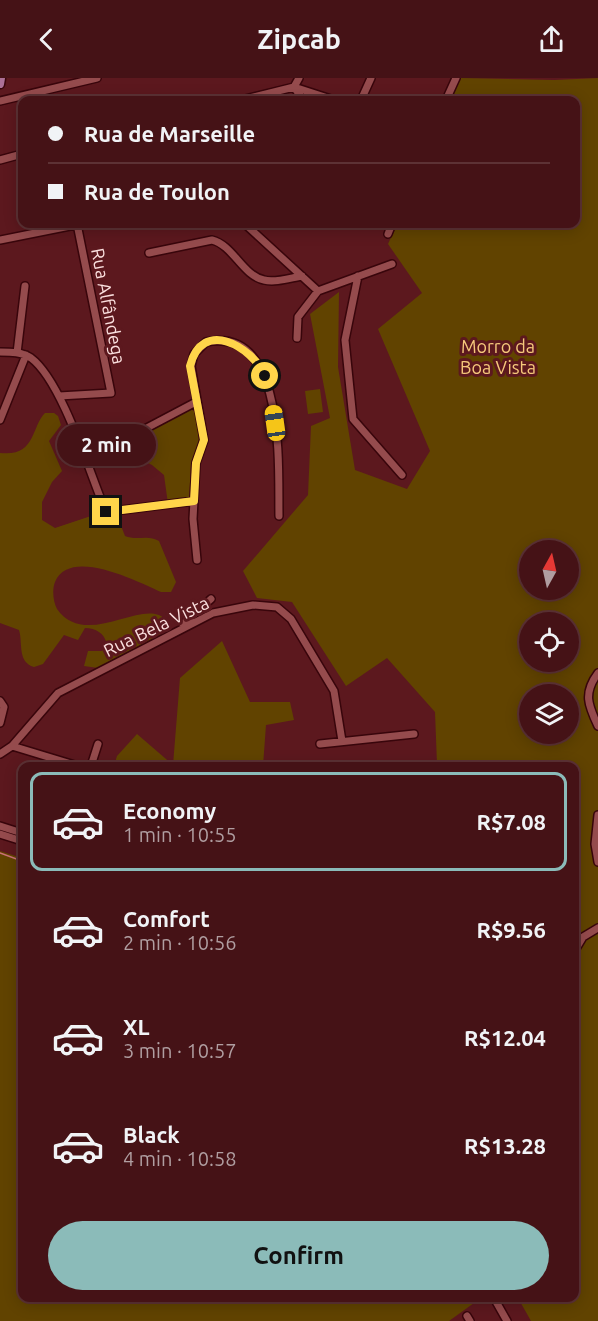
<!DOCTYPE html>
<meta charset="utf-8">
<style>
body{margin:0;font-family:Ubuntu,sans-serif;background:#4c1b1f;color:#f1f3f6;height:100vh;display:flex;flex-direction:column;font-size:22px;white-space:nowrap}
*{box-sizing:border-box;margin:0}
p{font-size:20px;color:#b09ea1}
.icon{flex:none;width:33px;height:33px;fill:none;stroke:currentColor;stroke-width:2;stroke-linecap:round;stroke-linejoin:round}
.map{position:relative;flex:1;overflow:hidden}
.details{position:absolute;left:18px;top:684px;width:561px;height:540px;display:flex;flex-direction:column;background:#451216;border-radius:12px;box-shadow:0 3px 15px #0003,0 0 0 2px #5d3235}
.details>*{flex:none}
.banner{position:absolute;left:18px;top:18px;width:562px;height:132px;border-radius:12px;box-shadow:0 3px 15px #0003,0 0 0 2px #5d3235;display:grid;align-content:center;height:132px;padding:0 30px;background:#451216}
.needle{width:39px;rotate:8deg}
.buttons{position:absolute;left:519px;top:462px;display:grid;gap:12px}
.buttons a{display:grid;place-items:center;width:60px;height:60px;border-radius:50%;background:#451216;box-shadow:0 3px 15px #0003,0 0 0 2px #5d3235;font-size:30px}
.end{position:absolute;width:27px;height:27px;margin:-14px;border:8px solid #ffd54a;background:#111;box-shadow:0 0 0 3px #111}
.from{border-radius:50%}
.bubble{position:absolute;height:42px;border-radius:21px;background:#451216;box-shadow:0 3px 15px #0003,0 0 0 2px #5d3235;font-size:20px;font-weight:700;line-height:42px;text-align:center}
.car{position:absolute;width:18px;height:36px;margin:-18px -9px;border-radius:8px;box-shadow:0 0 4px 2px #0007;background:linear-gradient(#f5c518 24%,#345 0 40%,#f5c518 0 76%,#345 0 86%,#f5c518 0)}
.banner b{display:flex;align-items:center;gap:21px;height:57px;font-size:22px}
.banner b+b{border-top:2px solid #5d3235}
.banner i{width:15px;height:15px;background:#f1f3f6}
ul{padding:10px 0 0;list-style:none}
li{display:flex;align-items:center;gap:18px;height:99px;margin:0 12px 9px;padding:0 18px;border:3px solid transparent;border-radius:12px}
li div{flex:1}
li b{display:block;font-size:22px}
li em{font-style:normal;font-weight:700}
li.current{border-color:#8bbbb9}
li>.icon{width:54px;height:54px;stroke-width:1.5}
.button{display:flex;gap:12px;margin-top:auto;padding:12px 30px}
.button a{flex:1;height:69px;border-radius:36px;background:#8bbbb9;color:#111;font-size:24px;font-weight:700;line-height:69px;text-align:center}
header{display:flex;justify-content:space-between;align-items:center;height:78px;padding:0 30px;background:#451216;font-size:27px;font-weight:700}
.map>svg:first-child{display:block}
.green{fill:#614300;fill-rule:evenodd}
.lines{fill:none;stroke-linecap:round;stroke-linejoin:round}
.stream{stroke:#cb7177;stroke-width:1.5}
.minor-casing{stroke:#38050b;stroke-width:10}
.major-casing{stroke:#38050b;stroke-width:11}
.minor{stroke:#954b4d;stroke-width:7}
.major{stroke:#ac7096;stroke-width:8}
.route{stroke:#ffd54a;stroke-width:8}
.labels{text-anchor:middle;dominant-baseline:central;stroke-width:6;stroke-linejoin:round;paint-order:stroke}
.street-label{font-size:18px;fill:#fbe0df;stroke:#5c181e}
.park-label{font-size:18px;fill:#f5c87b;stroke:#5c181e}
</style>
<header><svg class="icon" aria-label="back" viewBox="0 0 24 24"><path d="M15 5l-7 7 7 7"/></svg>Zipcab<svg class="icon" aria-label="share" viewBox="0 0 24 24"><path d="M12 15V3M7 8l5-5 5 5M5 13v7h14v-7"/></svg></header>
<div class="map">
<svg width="598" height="1243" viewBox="0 0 598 1243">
<rect width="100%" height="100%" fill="#5c181e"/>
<path class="green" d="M461 0 554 2 598 0V1243H531L518 1220H574V688H400L437 686 435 634 387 580 346 608 292 524 257 520 243 493 308 417 311 348 330 340 310 236 339 214 338 289 355 392 407 411 430 373 378 251 422 215 388 166 397 146H576V22H451ZM530 472H568V512H530ZM530 544H568V584H530ZM530 616H568V656H530Z
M320 311 323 334 308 336 305 313Z
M191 331 196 335 199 364 191 385 189 423 168 426 164 397 152 387 134 378 128 364Z
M45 335H54L58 338 61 347 49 363 62 393 52 404 42 424V442L55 450 91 438 100 436 118 440 125 458C137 463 148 456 159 463L176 504 171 514H161C140 505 70 468 55 504 52 511 53 524 57 531 86 572 143 519 165 541L161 556 98 590 84 588 88 573H102L107 566C104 555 96 550 85 550L78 562 64 557 43 586 34 589C17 584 23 565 19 552L0 545V375C36 379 31 349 45 335Z
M222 563 250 624H290L294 642 266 647 263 688H114L117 678 137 656 173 687 180 600Z
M0 773 22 780V1220H481L449 1243H0Z"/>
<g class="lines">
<path class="stream" d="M0 775 22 783"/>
<g class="minor-casing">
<path id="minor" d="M299 0 294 9 303 22
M241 22 294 9 334 22
M361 22 371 0
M446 22 456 0
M0 23 97 0
M0 82 22 76
M245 146 318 213
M388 156 392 146
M0 162 80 146
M149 175 212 162C233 167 243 198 264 202 275 205 290 200 302 198
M358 198 345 262 353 341 402 397
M297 260 298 239 318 213 392 186
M0 274C11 274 22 274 31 280 62 303 90 396 106 434L194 423
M17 275 25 208
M59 318 111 315 77 146
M0 342 26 277
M124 362 132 380
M79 368 124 362 196 324
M197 482 193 441 196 385 204 362 191 288 194 276 206 264C287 247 278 391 279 438
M183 546 211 521
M598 595C583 615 588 627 598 648
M0 623 4 629 0 645
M320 666 414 656
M12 668 78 688
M0 676 12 668 58 615 213 535 253 527 277 529 291 541 334 613 342 663
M91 688 98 666
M598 737 595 766 598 784
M0 748 22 755
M0 756 22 763
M574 874 583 859 598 850
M494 1220 507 1243
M467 1238 470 1243"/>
</g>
<g class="major-casing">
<path id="major" d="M0 6 1 0"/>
</g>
<use href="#minor" class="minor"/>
<use href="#major" class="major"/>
</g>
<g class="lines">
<path class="route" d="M106 434 194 423 196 385 204 362 190 288C202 240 252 268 265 298"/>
</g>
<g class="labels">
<g class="street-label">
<text transform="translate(109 228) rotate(79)">Rua Alfândega</text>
<text transform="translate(156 548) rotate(-26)">Rua Bela Vista</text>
</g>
<g class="park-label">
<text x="498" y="268">Morro da<tspan x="498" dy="21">Boa Vista</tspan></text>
</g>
</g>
</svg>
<div class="buttons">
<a><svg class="needle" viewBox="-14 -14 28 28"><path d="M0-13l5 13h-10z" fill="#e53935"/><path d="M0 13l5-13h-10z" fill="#b09ea1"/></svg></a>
<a><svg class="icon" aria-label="locate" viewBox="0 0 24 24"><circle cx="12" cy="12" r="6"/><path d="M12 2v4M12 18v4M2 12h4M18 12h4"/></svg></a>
<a><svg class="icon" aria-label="layers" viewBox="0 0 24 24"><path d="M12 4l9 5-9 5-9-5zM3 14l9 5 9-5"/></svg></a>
</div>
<i class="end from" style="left:265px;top:298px"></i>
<i class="end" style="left:106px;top:434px"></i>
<div class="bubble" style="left:57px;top:346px;width:99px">2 min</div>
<i class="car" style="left:275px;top:345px;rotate:352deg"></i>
<div class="banner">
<b><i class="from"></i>Rua de Marseille</b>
<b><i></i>Rua de Toulon</b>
</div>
<section class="details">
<ul>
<li class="current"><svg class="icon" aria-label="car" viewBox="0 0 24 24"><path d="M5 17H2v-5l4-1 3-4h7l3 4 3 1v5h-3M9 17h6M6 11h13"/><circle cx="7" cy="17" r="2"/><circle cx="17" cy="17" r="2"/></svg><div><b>Economy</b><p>1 min · 10:55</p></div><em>R$7.08</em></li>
<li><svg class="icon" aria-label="car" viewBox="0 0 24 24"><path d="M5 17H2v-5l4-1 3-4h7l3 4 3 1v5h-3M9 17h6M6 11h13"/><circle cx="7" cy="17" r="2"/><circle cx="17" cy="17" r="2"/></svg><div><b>Comfort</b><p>2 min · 10:56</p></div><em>R$9.56</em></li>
<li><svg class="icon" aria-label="car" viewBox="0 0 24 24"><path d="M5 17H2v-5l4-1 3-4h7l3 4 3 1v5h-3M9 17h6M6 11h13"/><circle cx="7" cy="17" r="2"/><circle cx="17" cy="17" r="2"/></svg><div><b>XL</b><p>3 min · 10:57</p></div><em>R$12.04</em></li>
<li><svg class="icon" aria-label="car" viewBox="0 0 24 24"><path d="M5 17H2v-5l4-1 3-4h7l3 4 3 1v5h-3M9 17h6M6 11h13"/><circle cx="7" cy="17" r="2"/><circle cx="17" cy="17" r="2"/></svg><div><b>Black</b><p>4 min · 10:58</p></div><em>R$13.28</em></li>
</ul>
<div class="button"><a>Confirm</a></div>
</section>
</div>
